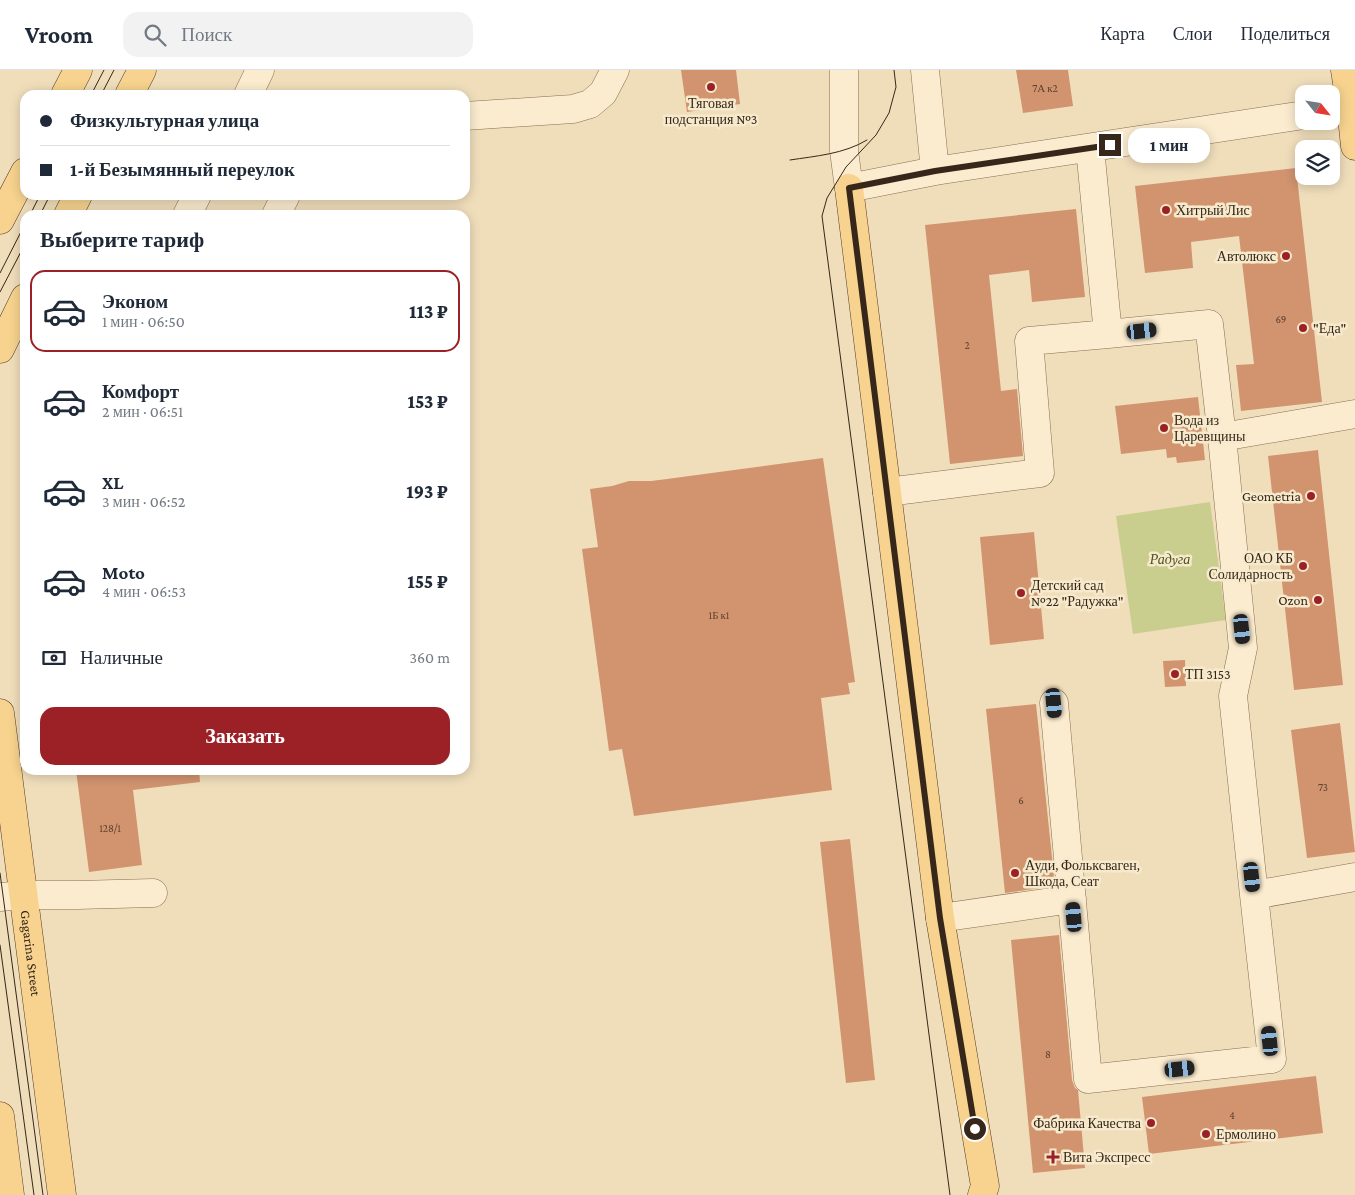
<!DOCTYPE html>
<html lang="ru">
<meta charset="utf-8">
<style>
body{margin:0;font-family:"Crimson Pro",serif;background:#f2f2f3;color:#1f2937;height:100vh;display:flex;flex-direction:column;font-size:19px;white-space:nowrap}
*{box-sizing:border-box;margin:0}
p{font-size:16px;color:#747a83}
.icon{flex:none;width:28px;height:28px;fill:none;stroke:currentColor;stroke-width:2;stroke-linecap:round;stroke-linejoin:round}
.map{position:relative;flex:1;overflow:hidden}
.sheet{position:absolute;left:20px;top:140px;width:450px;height:565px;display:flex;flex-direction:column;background:#fff;border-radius:15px;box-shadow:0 2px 12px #0003}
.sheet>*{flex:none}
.banner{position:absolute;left:20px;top:20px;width:450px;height:110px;border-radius:15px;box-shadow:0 2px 12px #0003;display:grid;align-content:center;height:110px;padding:0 20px;background:#fff}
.needle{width:32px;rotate:120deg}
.controls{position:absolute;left:1295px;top:15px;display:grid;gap:10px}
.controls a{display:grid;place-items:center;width:45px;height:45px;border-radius:10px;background:#fff;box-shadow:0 2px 12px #0003;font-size:25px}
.end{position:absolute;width:22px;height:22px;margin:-11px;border:6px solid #36271a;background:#fff;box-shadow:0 0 0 2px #fff}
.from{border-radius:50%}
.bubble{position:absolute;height:35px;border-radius:15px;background:#fff;box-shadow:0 2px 12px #0003;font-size:16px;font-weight:800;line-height:35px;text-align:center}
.car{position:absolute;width:15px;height:30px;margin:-15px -8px;border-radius:6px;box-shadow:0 0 4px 1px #0007;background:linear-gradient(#222 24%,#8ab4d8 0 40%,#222 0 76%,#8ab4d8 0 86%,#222 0)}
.banner b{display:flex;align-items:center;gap:18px;height:48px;font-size:19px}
.banner b+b{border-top:1px solid #e0e1e3}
.banner i{width:12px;height:12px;background:#1f2937}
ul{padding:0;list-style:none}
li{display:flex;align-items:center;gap:15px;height:82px;margin:0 10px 8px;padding:0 10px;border:2px solid transparent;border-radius:15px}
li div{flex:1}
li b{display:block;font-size:19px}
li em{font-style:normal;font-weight:800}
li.current{border-color:#9b2126}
li>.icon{width:45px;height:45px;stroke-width:1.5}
h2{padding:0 20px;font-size:22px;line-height:60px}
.pay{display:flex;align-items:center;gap:12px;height:55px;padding:0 20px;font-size:19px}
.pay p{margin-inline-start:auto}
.cta{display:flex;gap:10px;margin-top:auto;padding:10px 20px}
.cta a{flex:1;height:58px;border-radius:15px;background:#9b2126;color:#fff;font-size:20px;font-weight:800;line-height:58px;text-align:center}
header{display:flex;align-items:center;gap:30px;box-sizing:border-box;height:70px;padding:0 25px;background:#fff;border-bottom:1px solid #e0e1e3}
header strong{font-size:24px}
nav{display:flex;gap:28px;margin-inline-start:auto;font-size:18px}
.search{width:350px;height:45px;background:#f2f2f3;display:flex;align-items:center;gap:12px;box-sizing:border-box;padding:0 18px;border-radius:15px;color:#747a83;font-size:19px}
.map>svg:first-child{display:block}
.green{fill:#c9ce8f}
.building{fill:#d1946f}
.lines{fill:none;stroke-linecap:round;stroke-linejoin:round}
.minor-casing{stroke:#886e54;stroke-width:29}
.major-casing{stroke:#553c29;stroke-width:29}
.minor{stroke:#fbeccf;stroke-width:28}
.major{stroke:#f7d38f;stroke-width:28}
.tram{stroke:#36271a;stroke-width:1}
.route{stroke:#36271a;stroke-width:6}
.poi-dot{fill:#9b2126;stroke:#f7e9cb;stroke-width:2}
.labels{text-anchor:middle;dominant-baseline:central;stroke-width:5;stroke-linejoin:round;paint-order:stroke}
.number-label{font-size:11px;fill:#5d422f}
.poi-label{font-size:14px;fill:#36271a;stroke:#f7e9cb;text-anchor:start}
.park-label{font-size:14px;font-style:italic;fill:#49541f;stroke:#f7e9cb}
.street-label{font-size:14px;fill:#36271a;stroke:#f7e9cb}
</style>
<header>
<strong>Vroom</strong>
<div class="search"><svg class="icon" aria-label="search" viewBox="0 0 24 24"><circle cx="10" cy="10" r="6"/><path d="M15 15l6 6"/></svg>Поиск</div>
<nav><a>Карта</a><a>Слои</a><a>Поделиться</a></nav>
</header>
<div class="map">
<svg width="1355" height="1125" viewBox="0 0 1355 1125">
<rect width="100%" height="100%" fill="#f0debb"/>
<path class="green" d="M1210 432 1226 550 1133 564 1116 446Z"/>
<path class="building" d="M681 0H736L740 34 687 42Z
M1016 0H1068L1073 36 1023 43Z
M1296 98 1322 332 1241 341 1236 295 1254 294 1239 166 1191 172 1193 198 1145 203 1135 116Z
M1076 139 1085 227 1032 232 1029 200 989 205 1001 321 1017 319 1023 386 950 394 925 155Z
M1198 327 1205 390 1177 393 1176 387 1167 388 1166 379 1121 384 1115 336Z
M1318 380 1343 615 1294 620 1268 386Z
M823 388 855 612 848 613 850 624 821 628 832 720 634 746 622 679 609 681 582 479 598 477 590 419 612 416 629 411H651L667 409Z
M1034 462 1044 569 990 575 980 467Z
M1185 590 1186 616 1165 617 1163 591Z
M1036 634 1055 816 1005 823 986 639Z
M1340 653 1355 782 1307 788 1291 660Z
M76 700H199L200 712 133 720 142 795 89 802Z
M850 769 875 1010 846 1013 820 772Z
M1059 865 1072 1010 1075 1018 1078 1020 1085 1098 1033 1103 1011 870Z
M1316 1006 1323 1063 1149 1084 1142 1027Z"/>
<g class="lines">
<g class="minor-casing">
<path id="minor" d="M844 0V81L849 118 935 101 1304 45
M925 0 935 101
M248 25 260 0
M1331 41 1355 38
M465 46 573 39 590 34 603 23 615 0
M187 145 197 125
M276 145 286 125
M1108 264 1209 254 1222 367 1355 344
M1222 367 1243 578 1233 626 1254 825 1355 807
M887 422 1040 403 1029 271 1108 264 1090 78
M1054 633 1088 1009 1272 989 1254 825
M0 827 23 825H77L153 823
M940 848 1072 829"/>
</g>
<g class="major-casing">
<g id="major">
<path d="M1345 0 1351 38 1355 76"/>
<path d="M65 25 78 0"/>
<path d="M129 25 142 0"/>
<path d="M849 118 940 848 985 1116 982 1125"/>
<path d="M68 145 78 125"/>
<path d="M0 150 25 102"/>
<path d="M0 279 25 228"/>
<path id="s1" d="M0 643 62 1125"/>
<path d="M0 1046 10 1125"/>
</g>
</g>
<use href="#minor" class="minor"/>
<use href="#major" class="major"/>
<path class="tram" d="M894 0 896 17 889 43 876 65 846 97 827 128 822 146 950 1125
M91 25 104 0
M101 25 114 0
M790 90C816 86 844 84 867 70
M30 145 40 125
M40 145 50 125
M0 203 25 154
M0 222 25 174
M0 803 43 1125
M0 875 34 1125"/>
</g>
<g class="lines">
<path class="route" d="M975 1059 940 848 849 118 935 101 1110 75"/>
</g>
<g class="poi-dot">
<circle cx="711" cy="17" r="5"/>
<circle cx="1166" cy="140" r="5"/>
<circle cx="1286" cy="186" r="5"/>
<circle cx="1303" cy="258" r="5"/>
<circle cx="1164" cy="358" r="5"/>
<circle cx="1311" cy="426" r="5"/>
<circle cx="1303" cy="496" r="5"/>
<circle cx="1021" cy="523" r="5"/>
<circle cx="1318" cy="530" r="5"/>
<circle cx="1175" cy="604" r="5"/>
<circle cx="1015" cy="803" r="5"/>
<circle cx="1151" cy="1053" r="5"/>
<circle cx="1206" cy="1064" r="5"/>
<path d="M1050.5 1079.5h5v5h5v5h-5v5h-5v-5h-5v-5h5z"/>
</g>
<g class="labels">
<g class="number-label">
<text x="1045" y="18">7А к2</text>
<text x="1281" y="249">69</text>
<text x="967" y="275">2</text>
<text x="719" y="545">1Б к1</text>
<text x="1323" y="717">73</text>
<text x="1021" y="730">6</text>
<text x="110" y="758">128/1</text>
<text x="1048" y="984">8</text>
<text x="1232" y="1045">4</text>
</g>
<g class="poi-label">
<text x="711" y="33" text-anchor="middle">Тяговая<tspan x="711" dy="16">подстанция №3</tspan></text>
<text x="1176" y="140">Хитрый Лис</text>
<text x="1276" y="186" text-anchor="end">Автолюкс</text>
<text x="1313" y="258">"Еда"</text>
<text x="1174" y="350">Вода из<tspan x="1174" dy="16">Царевщины</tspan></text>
<text x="1301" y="426" text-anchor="end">Geometria</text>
<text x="1293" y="488" text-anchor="end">ОАО КБ<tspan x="1293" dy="16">Солидарность</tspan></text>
<text x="1031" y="515">Детский сад<tspan x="1031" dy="16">№22 "Радужка"</tspan></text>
<text x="1308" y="530" text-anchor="end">Ozon</text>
<text x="1185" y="604">ТП 3153</text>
<text x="1025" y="795">Ауди, Фольксваген,<tspan x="1025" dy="16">Шкода, Сеат</tspan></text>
<text x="1141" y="1053" text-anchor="end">Фабрика Качества</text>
<text x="1216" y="1064">Ермолино</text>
<text x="1063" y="1087">Вита Экспресс</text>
</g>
<g class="park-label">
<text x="1170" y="489">Радyга</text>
</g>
<g class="street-label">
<text stroke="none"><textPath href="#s1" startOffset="242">Gagarina Street</textPath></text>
</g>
</g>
</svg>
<div class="controls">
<a><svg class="needle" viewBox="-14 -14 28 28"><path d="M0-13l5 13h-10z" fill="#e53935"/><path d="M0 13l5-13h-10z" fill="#747a83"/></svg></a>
<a><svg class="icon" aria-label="layers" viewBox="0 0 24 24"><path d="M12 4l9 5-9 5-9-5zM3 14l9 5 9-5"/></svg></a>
</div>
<i class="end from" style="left:975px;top:1059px"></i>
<i class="end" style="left:1110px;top:75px"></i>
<div class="bubble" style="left:1128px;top:58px;width:82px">1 мин</div>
<i class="car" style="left:1142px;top:261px;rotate:84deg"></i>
<i class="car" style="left:1242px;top:559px;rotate:174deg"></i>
<i class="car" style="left:1054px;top:633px;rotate:175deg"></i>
<i class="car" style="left:1252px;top:807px;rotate:174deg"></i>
<i class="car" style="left:1074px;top:847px;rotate:355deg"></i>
<i class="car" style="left:1270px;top:971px;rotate:354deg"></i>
<i class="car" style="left:1180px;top:999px;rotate:84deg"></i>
<div class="banner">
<b><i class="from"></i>Физкультурная улица</b>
<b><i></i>1-й Безымянный переулок</b>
</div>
<section class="sheet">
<h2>Выберите тариф</h2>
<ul>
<li class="current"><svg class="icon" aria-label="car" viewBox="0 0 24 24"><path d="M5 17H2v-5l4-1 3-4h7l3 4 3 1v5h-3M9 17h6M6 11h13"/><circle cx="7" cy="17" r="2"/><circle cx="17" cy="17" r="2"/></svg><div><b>Эконом</b><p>1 мин · 06:50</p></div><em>113 ₽</em></li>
<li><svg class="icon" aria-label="car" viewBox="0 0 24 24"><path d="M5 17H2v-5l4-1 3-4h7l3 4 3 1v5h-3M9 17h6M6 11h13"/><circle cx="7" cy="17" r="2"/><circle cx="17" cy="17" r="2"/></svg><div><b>Комфорт</b><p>2 мин · 06:51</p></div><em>153 ₽</em></li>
<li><svg class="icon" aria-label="car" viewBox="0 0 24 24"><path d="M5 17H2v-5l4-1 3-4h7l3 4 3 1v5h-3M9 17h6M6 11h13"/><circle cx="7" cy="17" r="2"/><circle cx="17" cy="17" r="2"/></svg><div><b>XL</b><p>3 мин · 06:52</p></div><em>193 ₽</em></li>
<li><svg class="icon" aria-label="car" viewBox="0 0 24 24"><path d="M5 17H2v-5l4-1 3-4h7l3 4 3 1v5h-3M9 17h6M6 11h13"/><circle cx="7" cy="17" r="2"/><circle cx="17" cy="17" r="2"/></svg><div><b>Moto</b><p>4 мин · 06:53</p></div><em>155 ₽</em></li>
</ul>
<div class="pay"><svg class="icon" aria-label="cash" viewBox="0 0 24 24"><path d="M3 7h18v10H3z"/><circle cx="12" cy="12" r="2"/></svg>Наличные<p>360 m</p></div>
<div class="cta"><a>Заказать</a></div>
</section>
</div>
